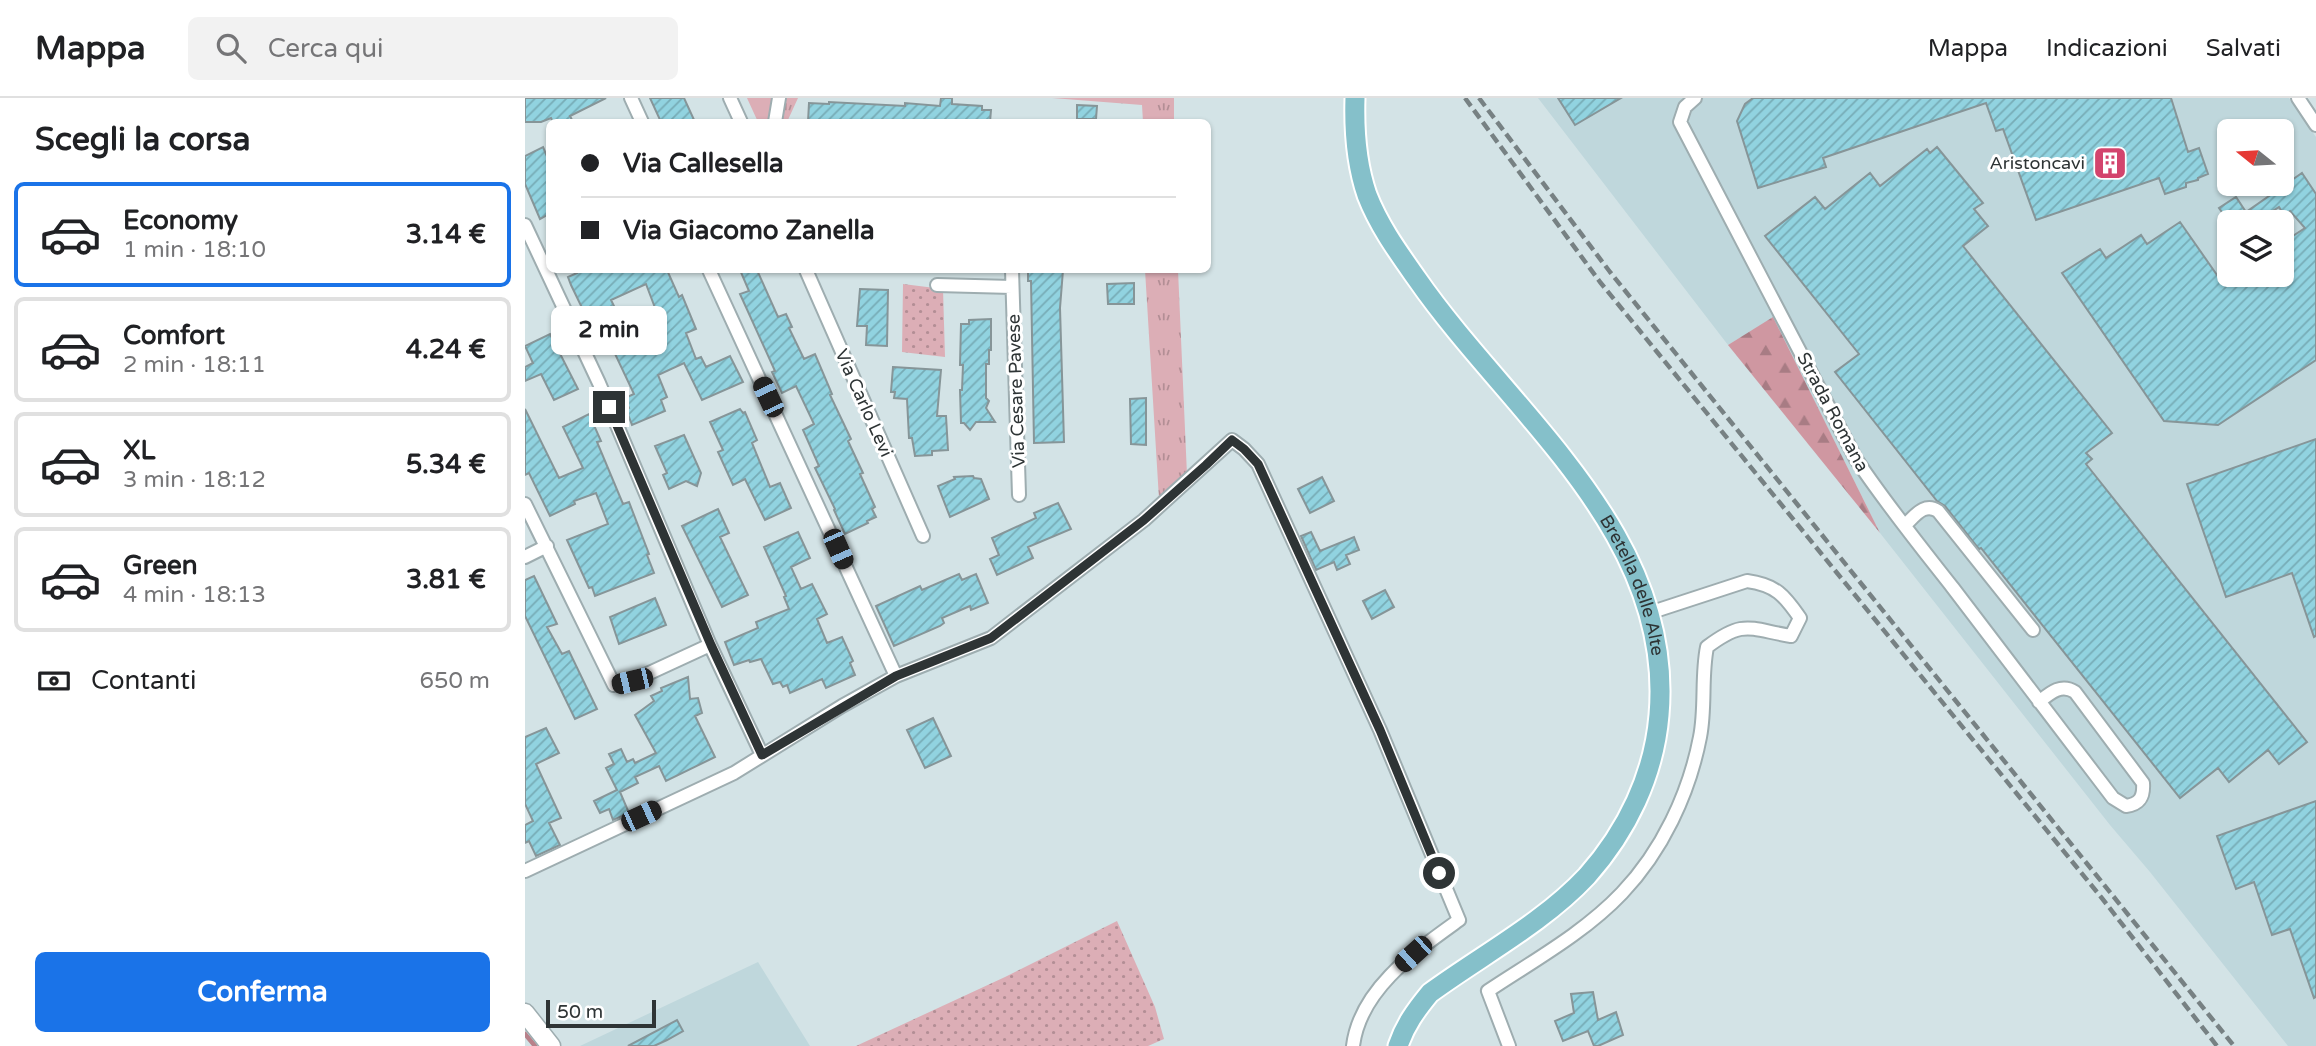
<!DOCTYPE html>
<html lang="it">
<meta charset="utf-8">
<style>
body{margin:0;font-family:"Varela Round",sans-serif;background:#f2f2f2;color:#202124;height:100vh;display:flex;flex-direction:column;font-size:26px;white-space:nowrap}
*{box-sizing:border-box;margin:0}
p{font-size:23px;color:#757577}
.icon{flex:none;width:38px;height:38px;fill:none;stroke:currentColor;stroke-width:2;stroke-linecap:round;stroke-linejoin:round}
.map{position:relative;flex:1;overflow:hidden}
.panel{display:flex;flex-direction:column;background:#fff;width:525px}
.panel>*{flex:none}
.guide{position:absolute;left:21px;top:21px;width:665px;height:154px;border-radius:10px;box-shadow:0 2px 5px #0004;display:grid;align-content:center;height:154px;padding:0 35px;background:#fff}
.needle{width:46px;rotate:288deg}
.fabs{position:absolute;left:1692px;top:21px;display:grid;gap:14px}
.fabs a{display:grid;place-items:center;width:77px;height:77px;border-radius:10px;background:#fff;box-shadow:0 2px 5px #0004;font-size:35px}
.scale{position:absolute;left:21px;bottom:18px;width:110px;box-sizing:border-box;padding-left:7px;border:4px solid #2e3435;border-top:0;font-size:19px;line-height:24px;white-space:nowrap;color:#2e3435;-webkit-text-stroke:5px #fff;paint-order:stroke}
.end{position:absolute;width:32px;height:32px;margin:-16px;border:9px solid #2e3435;background:#fff;box-shadow:0 0 0 4px #fff}
.from{border-radius:50%}
.bubble{position:absolute;height:49px;border-radius:10px;background:#fff;box-shadow:0 2px 5px #0004;font-size:23px;font-weight:800;line-height:49px;text-align:center}
.car{position:absolute;width:21px;height:42px;margin:-21px -10px;border-radius:9px;box-shadow:0 0 5px 2px #0007;background:linear-gradient(#222 24%,#8ab4d8 0 40%,#222 0 76%,#8ab4d8 0 86%,#222 0)}
.guide b{display:flex;align-items:center;gap:24px;height:66px;font-size:26px}
.guide b+b{border-top:2px solid #e0e0e0}
.guide i{width:18px;height:18px;background:#202124}
ul{padding:0;list-style:none}
li{display:flex;align-items:center;gap:21px;height:105px;margin:0 14px 10px;padding:0 21px;border:4px solid #e0e0e0;border-radius:10px}
li div{flex:1}
li b{display:block;font-size:26px}
li em{font-style:normal;font-weight:800}
li.current{border-color:#1a73e8}
li>.icon{width:63px;height:63px;stroke-width:1.5}
h2{padding:0 35px;font-size:32px;line-height:84px}
.pay{display:flex;align-items:center;gap:18px;height:77px;padding:0 35px;font-size:26px}
.pay p{margin-inline-start:auto}
.button{display:flex;gap:14px;margin-top:auto;padding:14px 35px}
.button a{flex:1;height:80px;border-radius:10px;background:#1a73e8;color:#fff;font-size:28px;font-weight:800;line-height:80px;text-align:center}
header{display:flex;align-items:center;gap:42px;box-sizing:border-box;height:98px;padding:0 35px;background:#fff;border-bottom:2px solid #e0e0e0}
header strong{font-size:33px}
nav{display:flex;gap:38px;margin-inline-start:auto;font-size:24px}
.search{width:490px;height:63px;background:#f2f2f2;display:flex;align-items:center;gap:18px;box-sizing:border-box;padding:0 24px;border-radius:10px;color:#757577;font-size:26px}
main{display:flex;flex:1;min-height:0}
.map>svg:first-child{display:block}
.built{fill:#bfd7dc;fill-rule:evenodd}
.grass{fill:url(#grass-dots)}
.forest{fill:url(#forest-firs)}
.park{fill:url(#park-tufts)}
.lines{fill:none;stroke-linecap:round;stroke-linejoin:round}
.stream{stroke:#b8818a;stroke-width:4.5}
.building{fill:url(#building-hatch);stroke:#869598;stroke-width:2;fill-rule:evenodd}
.minor-casing{stroke:#9eadb0;stroke-width:16}
.secondary-casing{stroke:#9eadb0;stroke-width:21}
.primary-casing{stroke:#fff;stroke-width:23}
.minor{stroke:#fff;stroke-width:12}
.secondary{stroke:#fff;stroke-width:18}
.primary{stroke:#85c0ca;stroke-width:19}
.rail{stroke:#778183;stroke-width:4.5;stroke-dasharray:10 5;stroke-linecap:butt}
.route{stroke:#2e3435;stroke-width:9}
.labels{text-anchor:middle;dominant-baseline:central;stroke-width:6;stroke-linejoin:round;paint-order:stroke}
.poi-label{font-size:18px;fill:#2e3435;stroke:#fff;text-anchor:end}
.street-label{font-size:18px;fill:#2e3435;stroke:#fff}
</style>
<header>
<strong>Mappa</strong>
<div class="search"><svg class="icon" aria-label="search" viewBox="0 0 24 24"><circle cx="10" cy="10" r="6"/><path d="M15 15l6 6"/></svg>Cerca qui</div>
<nav><a>Mappa</a><a>Indicazioni</a><a>Salvati</a></nav>
</header>
<main>
<section class="panel">
<h2>Scegli la corsa</h2>
<ul>
<li class="current"><svg class="icon" aria-label="car" viewBox="0 0 24 24"><path d="M5 17H2v-5l4-1 3-4h7l3 4 3 1v5h-3M9 17h6M6 11h13"/><circle cx="7" cy="17" r="2"/><circle cx="17" cy="17" r="2"/></svg><div><b>Economy</b><p>1 min · 18:10</p></div><em>3.14 €</em></li>
<li><svg class="icon" aria-label="car" viewBox="0 0 24 24"><path d="M5 17H2v-5l4-1 3-4h7l3 4 3 1v5h-3M9 17h6M6 11h13"/><circle cx="7" cy="17" r="2"/><circle cx="17" cy="17" r="2"/></svg><div><b>Comfort</b><p>2 min · 18:11</p></div><em>4.24 €</em></li>
<li><svg class="icon" aria-label="car" viewBox="0 0 24 24"><path d="M5 17H2v-5l4-1 3-4h7l3 4 3 1v5h-3M9 17h6M6 11h13"/><circle cx="7" cy="17" r="2"/><circle cx="17" cy="17" r="2"/></svg><div><b>XL</b><p>3 min · 18:12</p></div><em>5.34 €</em></li>
<li><svg class="icon" aria-label="car" viewBox="0 0 24 24"><path d="M5 17H2v-5l4-1 3-4h7l3 4 3 1v5h-3M9 17h6M6 11h13"/><circle cx="7" cy="17" r="2"/><circle cx="17" cy="17" r="2"/></svg><div><b>Green</b><p>4 min · 18:13</p></div><em>3.81 €</em></li>
</ul>
<div class="pay"><svg class="icon" aria-label="cash" viewBox="0 0 24 24"><path d="M3 7h18v10H3z"/><circle cx="12" cy="12" r="2"/></svg>Contanti<p>650 m</p></div>
<div class="button"><a>Conferma</a></div>
</section>
<div class="map">
<svg width="1791" height="948" viewBox="0 0 1791 948">
<defs>
<pattern id="grass-dots" width="8" height="8" patternUnits="userSpaceOnUse" patternTransform="scale(1.75)"><rect width="8" height="8" fill="#dcaeb6"/><path d="M2 2h.1M6 6h.1" fill="none" stroke="#b38e95" stroke-width="1.8" stroke-linecap="round"/></pattern>
<pattern id="forest-firs" width="22" height="20" patternUnits="userSpaceOnUse" patternTransform="scale(1.75)"><rect width="22" height="20" fill="#cf97a1"/><path d="M5 1l3.5 6h-7zM16 11l3.5 6h-7z" fill="#a87c84"/></pattern>
<pattern id="park-tufts" width="24" height="20" patternUnits="userSpaceOnUse" patternTransform="scale(1.75)"><rect width="24" height="20" fill="#dcaeb6"/><path d="M3 7l-1-3M5 7V3M7 7l1-3M15 17l-1-3M17 17v-4M19 17l1-3" fill="none" stroke="#b38e95"/></pattern>
<pattern id="building-hatch" width="6" height="6" patternUnits="userSpaceOnUse" patternTransform="scale(1.75)"><rect width="6" height="6" fill="#91d3e0"/><path d="M-1 1l2-2M0 6l6-6M5 7l2-2" fill="none" stroke="#77acb6"/></pattern>
</defs>
<rect width="100%" height="100%" fill="#d3e3e6"/>
<path class="built" d="M1013 0H1764L1791 39V948H1763L1625 774 1585 727 1355 435 1248 220 1203 247ZM1704 33H1757V86H1704ZM1704 124H1757V177H1704Z
M233 864 285 948H55Z"/>
<path class="grass" d="M378 186 418 191 420 259 377 254Z
M592 823 630 909 639 941 623 948H331L480 879Z"/>
<path class="forest" d="M1248 219 1355 435 1203 247Z"/>
<path class="park" d="M222 0H273L262 24H233Z
M527 0H649V24H618L617 7Z
M620 172H653L662 377 634 401Z"/>
<g class="lines">
<path class="stream" d="M0 936 10 948"/>
</g>
<path class="building" d="M0 0H81L45 18 48 24H28L26 20 16 24H0Z
M125 0H159L170 24H136Z
M416 0H427V6L457 8V12H466L465 24H358L334 22V24H283L284 5 304 6V4L380 8V5L415 8Z
M1033 0H1096L1050 27Z
M1228 0H1646L1663 54 1674 50 1683 76 1673 80V82L1661 85V89L1640 96 1634 80 1511 122 1478 31 1471 33 1461 5 1298 60 1301 69 1233 90 1212 23 1220 6Z
M552 7 572 8 571 21H552Z
M18 49 24 63V116L15 121 0 86V58Z
M1412 49 1458 105 1449 111 1463 128 1438 148 1587 335 1561 355 1567 361 1561 366 1782 644 1754 666 1743 652 1704 684 1693 670 1655 700 1456 450 1454 451 1420 408 1412 403 1310 274 1334 256 1240 138 1290 99 1300 111 1345 75 1355 88 1402 51 1405 55Z
M1777 75 1791 96V262L1693 327 1639 323 1537 175 1575 151 1581 160 1616 137 1622 146 1655 124 1692 177H1757V145L1780 130 1765 113 1759 117 1754 109 1731 124H1704L1694 110 1711 99 1721 114Z
M50 172H142L154 199 157 197 171 231 161 235 171 261 176 259 181 269 205 258 218 284 177 302 159 265 133 277 142 299 136 302 140 313 107 327 101 311 104 310 100 300 109 296 84 243 75 247 46 187 43 179 52 175ZM121 186 138 231 107 245 86 202Z
M215 172H232L253 219 261 216 267 229 264 230 279 261 290 256 307 296 305 297 326 341 323 343 338 375 335 376 350 409 347 411 351 419 342 423 343 425 320 436 309 412 310 411 290 370 294 368 278 332 289 326 271 288 257 295 247 274 250 273 215 196 224 193Z
M503 172H538L535 210 539 344 509 345 506 183H503Z
M609 185V206H583L582 186Z
M335 191 363 192 362 248 341 247 342 228H332Z
M466 221V252H464V266H461V300L464 303 461 310 470 324H451L445 332 439 325H436L435 292H437L438 267H435L436 226H444V222Z
M25 236 53 291 29 302 16 276 0 283V269L8 265 0 248Z
M368 269 416 272 412 318H421L423 352 407 353V357L390 358 387 340H384L382 301 369 300 370 294H366Z
M621 300V347L606 346 605 301Z
M0 311 34 380 58 370 38 329 64 316 76 343 72 344 98 406 104 404 124 456 122 457 129 475 70 498 67 489 64 490 42 442 83 426 71 395 49 403 50 406 25 418 4 375 0 377Z
M215 311 218 315 220 314 232 342 227 345 245 389 255 385 266 410 240 422 220 381 208 387 193 354 198 352 185 324Z
M159 337 176 375 172 388 161 383 144 391 138 377 142 375 130 348Z
M1791 341V538L1789 539 1767 475 1701 499 1662 386Z
M448 378 449 380 456 381 464 401 425 419 413 388 430 381 429 379Z
M797 379 809 403 785 415 773 391Z
M533 405 546 431 503 449 508 460 472 477 465 461 474 457 467 440 511 420 509 415Z
M193 411 204 435 195 439 223 497 197 509 157 428Z
M273 434 285 460 266 469 276 491 287 486 302 516 292 521 302 545 317 539 328 563 325 565 330 577 301 590 297 581 265 595 262 587 258 589 255 584 248 586 236 561 225 564 224 562 209 567 200 544 233 530 231 524 264 511 259 499 261 498 239 449Z
M786 434 795 453 829 439 834 452 821 457 825 466 812 472 809 464 791 472 776 438Z
M434 476 437 482 451 476 463 505 446 512 445 508 417 520 419 525 415 528 369 548 351 508 395 488 397 492Z
M9 478 32 526 22 529 37 556 44 553 72 611 50 621 0 518V482Z
M860 492 869 509 847 521 838 503Z
M130 500 141 527 94 546 85 519Z
M163 579 165 601 173 600 177 615 170 618 190 659 141 683 134 668 110 679 113 685 95 694 104 715 88 722 84 711 75 715 69 703 92 692 81 670 89 666 84 656 96 651 102 664 108 661 110 665 131 655 110 617 129 603 126 598 137 593 136 590Z
M408 620 426 658 400 670 382 632Z
M21 630 34 655 11 666 36 720 24 725 35 747 11 758 4 743 0 745V727L8 723 0 706V639Z
M1791 703V899L1789 900 1765 831 1747 837 1729 784 1711 791 1692 738Z
M1068 894 1073 922 1091 914 1098 937 1073 948H1069L1063 933 1038 943 1030 923 1049 915 1046 896Z
M152 922 158 933 142 942 129 948H103Z"/>
<g class="lines">
<g class="minor-casing">
<path id="minor" d="M106 0 117 24
M205 0 216 24
M1170 0 1160 9 1155 24 1331 361C1361 406 1395 448 1428 490 1481 560 1534 630 1588 700L1601 708C1615 706 1619 699 1618 685L1550 594C1536 585 1525 595 1514 604
M1773 0 1791 27
M250 24 254 0
M0 127 74 285 185 547 237 657
M184 172 371 578
M281 172 398 438
M487 172 494 397
M412 187 487 189
M0 406 89 587 107 583 185 547
M1380 427C1390 418 1399 404 1413 413L1508 532
M0 459 22 448
M0 773 209 675 317 608 371 578 466 540 619 422 707 342 719 351 733 366 855 632 934 822C891 853 835 891 828 948
M984 948 963 893C1008 863 1059 835 1097 795 1137 753 1164 696 1175 639 1181 609 1176 579 1182 549 1219 521 1224 531 1266 538L1275 520C1259 497 1251 487 1222 483L1124 515"/>
</g>
<g class="secondary-casing">
<path id="secondary" d="M0 915 26 948"/>
</g>
<g class="primary-casing">
<g id="primary">
<path id="s1" d="M830 0C829 31 832 68 842 97 854 128 873 154 892 181 985 315 1150 435 1134 617 1129 677 1102 733 1062 778 1018 825 957 857 905 895 891 912 880 927 873 948"/>
</g>
</g>
<use href="#minor" class="minor"/>
<use href="#secondary" class="secondary"/>
<use href="#primary" class="primary"/>
<path class="rail" d="M940 0 1075 184 1576 799 1692 948
M954 0 1085 174 1709 948"/>
</g>
<g class="lines">
<path class="route" d="M84 309 186 547 237 657 371 578 466 540 619 422 681 367 707 342 719 351 733 366 855 632 914 775"/>
</g>
<defs>
<g id="building-square" transform="scale(1.75)"><rect x="-9" y="-9" width="18" height="18" rx="4" fill="#d3446d" stroke="#fff"/><path d="M-4-6H4V6H1V3H-1V6H-4ZM-2.5-4.3h1.7v1.8h-1.7ZM.8-4.3h1.7v1.8H.8ZM-2.5-1h1.7V.8h-1.7ZM.8-1h1.7V.8H.8Z" fill="#fff"/></g>
</defs>
<g fill-rule="evenodd">
<use href="#building-square" x="1585" y="65"/>
</g>
<g class="labels">
<g class="poi-label">
<text x="1560" y="65">Aristoncavi</text>
</g>
<g class="street-label">
<text transform="translate(491 293) rotate(-92)">Via Cesare Pavese</text>
<text transform="translate(339 305) rotate(66)">Via Carlo Levi</text>
<text transform="translate(1308 314) rotate(62)">Strada Romana</text>
<text stroke="none"><textPath href="#s1" startOffset="574">Bretella delle Alte</textPath></text>
</g>
</g>
</svg>
<div class="fabs">
<a><svg class="needle" viewBox="-14 -14 28 28"><path d="M0-13l5 13h-10z" fill="#e53935"/><path d="M0 13l5-13h-10z" fill="#757577"/></svg></a>
<a><svg class="icon" aria-label="layers" viewBox="0 0 24 24"><path d="M12 4l9 5-9 5-9-5zM3 14l9 5 9-5"/></svg></a>
</div>
<div class="scale">50 m</div>
<i class="end from" style="left:914px;top:775px"></i>
<i class="end" style="left:84px;top:309px"></i>
<div class="bubble" style="left:26px;top:208px;width:116px">2 min</div>
<i class="car" style="left:243px;top:299px;rotate:335deg"></i>
<i class="car" style="left:313px;top:451px;rotate:156deg"></i>
<i class="car" style="left:107px;top:583px;rotate:257deg"></i>
<i class="car" style="left:116px;top:718px;rotate:65deg"></i>
<i class="car" style="left:888px;top:856px;rotate:228deg"></i>
<div class="guide">
<b><i class="from"></i>Via Callesella</b>
<b><i></i>Via Giacomo Zanella</b>
</div>
</div>
</main>
